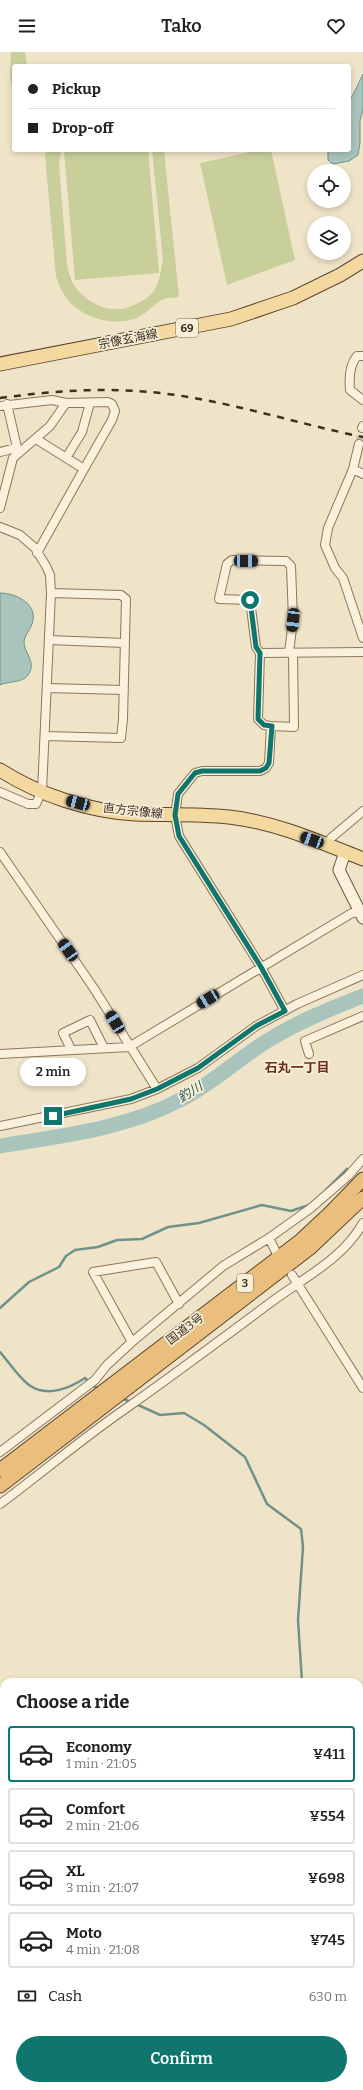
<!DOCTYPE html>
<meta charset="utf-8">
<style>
body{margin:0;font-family:Bitter,"Noto Sans JP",serif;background:#f2f2f2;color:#202124;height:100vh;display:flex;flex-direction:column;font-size:15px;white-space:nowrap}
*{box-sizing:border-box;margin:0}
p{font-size:13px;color:#757577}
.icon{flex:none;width:22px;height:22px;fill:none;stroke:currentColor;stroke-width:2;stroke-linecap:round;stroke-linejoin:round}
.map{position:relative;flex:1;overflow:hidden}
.side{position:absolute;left:0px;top:1626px;width:363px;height:412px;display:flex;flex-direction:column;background:#fff;border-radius:12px 12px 0 0;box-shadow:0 2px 6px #0003}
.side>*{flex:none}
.top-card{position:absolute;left:12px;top:12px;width:339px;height:88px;border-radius:4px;box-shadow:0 2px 6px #0003;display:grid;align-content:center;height:88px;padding:0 16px;background:#fff}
.tools{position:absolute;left:307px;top:112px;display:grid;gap:8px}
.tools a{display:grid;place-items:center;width:44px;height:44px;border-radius:50%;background:#fff;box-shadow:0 2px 6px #0003;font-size:20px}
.end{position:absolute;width:18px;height:18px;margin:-9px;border:5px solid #0f766e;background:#fff;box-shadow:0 0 0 2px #fff}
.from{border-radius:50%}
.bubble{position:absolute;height:28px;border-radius:14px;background:#fff;box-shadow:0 2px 6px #0003;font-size:13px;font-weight:600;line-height:28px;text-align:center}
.car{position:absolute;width:12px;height:24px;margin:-12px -6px;border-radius:5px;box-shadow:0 0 3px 1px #0007;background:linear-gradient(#222 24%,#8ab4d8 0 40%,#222 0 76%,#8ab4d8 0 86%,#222 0)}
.top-card b{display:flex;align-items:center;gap:14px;height:38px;font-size:15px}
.top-card b+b{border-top:1px solid #e0e0e0}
.top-card i{width:10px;height:10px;background:#202124}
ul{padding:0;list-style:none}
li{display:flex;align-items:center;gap:12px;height:56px;margin:0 8px 6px;padding:0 8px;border:2px solid #e0e0e0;border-radius:4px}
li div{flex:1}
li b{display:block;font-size:15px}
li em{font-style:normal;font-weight:600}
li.on{border-color:#0f766e}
li>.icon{width:36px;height:36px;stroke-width:1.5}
h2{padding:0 16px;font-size:18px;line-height:48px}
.pay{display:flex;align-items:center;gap:10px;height:44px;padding:0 16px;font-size:15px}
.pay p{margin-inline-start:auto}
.cta{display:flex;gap:8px;margin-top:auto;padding:8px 16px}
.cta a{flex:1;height:46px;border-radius:24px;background:#0f766e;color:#fff;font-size:16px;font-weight:600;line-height:46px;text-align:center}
header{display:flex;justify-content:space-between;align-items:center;height:52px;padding:0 16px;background:#fff;font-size:18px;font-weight:600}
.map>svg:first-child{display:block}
.green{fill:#c9cf9b}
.water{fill:#a9c4bc;stroke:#6f938a}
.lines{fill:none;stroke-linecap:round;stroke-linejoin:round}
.stream{stroke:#6f938a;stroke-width:2.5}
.river{stroke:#a9c4bc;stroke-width:15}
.minor-tunnel{stroke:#ccc0a6;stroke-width:8;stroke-dasharray:8 4;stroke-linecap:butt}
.minor-casing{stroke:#8d765c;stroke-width:10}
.tertiary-casing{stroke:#8d765c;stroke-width:12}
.secondary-casing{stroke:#6f573f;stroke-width:13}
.primary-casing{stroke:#5b4430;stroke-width:15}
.trunk-casing{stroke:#5b4430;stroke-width:15}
.minor{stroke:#faf1dc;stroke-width:8}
.tertiary{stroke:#faf1dc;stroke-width:10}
.secondary{stroke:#faf1dc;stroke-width:11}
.primary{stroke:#f3d9a0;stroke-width:13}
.trunk{stroke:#eabe7c;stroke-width:13}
.rail{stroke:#3d2e20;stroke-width:2.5;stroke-dasharray:7 7;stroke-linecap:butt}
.route{stroke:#0f766e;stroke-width:5}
.labels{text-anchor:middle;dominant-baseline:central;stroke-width:3.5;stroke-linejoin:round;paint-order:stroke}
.shield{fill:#f7eed8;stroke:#756857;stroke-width:1}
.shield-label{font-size:11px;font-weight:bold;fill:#3d2e20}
.street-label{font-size:12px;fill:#3d2e20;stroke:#f7eed8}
.neighbourhood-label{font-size:13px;font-weight:bold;fill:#6b2e1e;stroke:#f7eed8}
.water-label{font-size:13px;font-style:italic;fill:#2f5d5a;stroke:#f7eed8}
</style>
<header><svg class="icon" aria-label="menu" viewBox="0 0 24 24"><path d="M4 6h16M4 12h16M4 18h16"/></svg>Tako<svg class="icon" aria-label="heart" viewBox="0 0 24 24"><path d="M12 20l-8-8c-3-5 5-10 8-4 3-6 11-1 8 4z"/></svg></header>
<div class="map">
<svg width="363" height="2038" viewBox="0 0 363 2038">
<rect width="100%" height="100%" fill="#f0e4c8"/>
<path class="green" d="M11 0H25L27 14H14V52L10 24Z
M47 98H61L59 113 67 213C69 221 71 230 76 236 90 254 115 264 136 252 143 249 151 244 155 237 160 228 161 217 163 207L152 98H164L179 245C174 246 169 245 164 247 156 249 147 262 137 266 111 276 74 264 62 239 59 235 58 229 56 225L45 104Z
M76 98H148L159 221 75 228 64 99Z
M260 98H271L295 208 227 233 200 111Z
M0 1939 4 1940V2034H44L45 2038H0Z"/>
<path class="water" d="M363 22V57L360 69V91L358 103 349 109 333 112 328 108V98H349V48L353 43Z
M0 541C16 541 39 552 32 572 30 578 24 584 24 591 25 602 37 611 28 623 23 631 8 629 0 633Z"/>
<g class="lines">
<path class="stream" d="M326 1138 347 1117H351
M0 1256 29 1230 59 1215 66 1204 75 1198 98 1195 117 1188 142 1187 168 1175 199 1171 262 1153 291 1159 309 1153
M0 1300C9 1310 18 1325 29 1333 47 1346 70 1336 85 1326L93 1334 100 1337
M121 1346 131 1350
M136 1352 160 1363 184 1361 204 1373 245 1405 267 1452 301 1477 303 1495 298 1568 302 1630
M359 1714 363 1729"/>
<path class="river" d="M0 1094C61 1084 126 1077 182 1047 211 1032 236 1009 264 991 295 971 329 957 363 944"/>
<path class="minor-tunnel" d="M359 392 362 376"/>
<g class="minor-casing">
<path id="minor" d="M363 304H357C350 312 349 327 350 338L363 348
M7 352 18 400
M0 354 52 348 66 351 108 350 112 352 115 359 112 368 84 417
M362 376 363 374
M36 387 84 417 37 501
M359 392 353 417 328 476 325 493 335 516 343 526 363 586
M0 400 16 396
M66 406 82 380 90 351
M353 417 363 422
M0 456 13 406 50 374 66 351
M0 475 20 483 35 496 46 514 50 523 51 541 42 739 36 752H28L0 740
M49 588 125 591
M260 601 363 600
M47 636 123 638
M271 674 264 673 258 667 260 601 256 595 250 548 219 547 227 512 232 508 286 509 291 514 293 568 289 601
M45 684 121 686 123 667 126 547 121 543 51 541
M328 794 331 786 363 759
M0 800 93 935 157 1037
M285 959 261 915 179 784 175 763 178 742 195 721 202 719H260L266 716 269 711 271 674 294 675 293 601
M71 997 63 981 90 968 104 996
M0 1002 129 995 352 861 363 860
M309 1002 305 989 363 964
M0 1074 131 1047 157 1037 198 1016 256 974 297 952 363 923
M269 1186 276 1200
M292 1223 363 1336
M132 1290 93 1220 156 1210 179 1252
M0 1400 95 1328 107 1313 132 1290 223 1214 269 1186 311 1156 348 1124 363 1107
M0 1452C43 1420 84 1385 128 1355 176 1321 223 1286 270 1251 303 1226 342 1208 363 1171
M0 1651 4 1655
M0 1740 4 1754
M0 1793 4 1790
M359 1984 363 1981
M243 2034 244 2038
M265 2038 272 2034"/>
</g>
<g class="tertiary-casing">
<path id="tertiary" d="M0 1800 4 1804
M138 2034 139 2038"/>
</g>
<g class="secondary-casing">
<path id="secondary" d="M345 800 339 818 363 866"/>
</g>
<g class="primary-casing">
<path id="primary" d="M0 312 231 267 293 246 340 223 363 209
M0 718C39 743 88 759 135 762 166 763 198 762 229 765 275 770 320 790 363 807
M0 1883 4 1897
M42 2034 43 2038"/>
</g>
<g class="trunk-casing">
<path id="trunk" d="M0 1418 300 1189 330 1161 363 1127
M0 1434 310 1196 363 1146"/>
</g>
<use href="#minor" class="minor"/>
<use href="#tertiary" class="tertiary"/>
<use href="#secondary" class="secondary"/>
<use href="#primary" class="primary"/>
<use href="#trunk" class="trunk"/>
<path class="rail" d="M0 346C45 340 91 336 136 339 211 343 289 370 363 385"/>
</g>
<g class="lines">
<path class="route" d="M53 1064 131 1047 157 1037 198 1016 256 974 285 959 261 915 179 784 175 763 178 742 195 721 202 719H260L266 716 269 711 272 674 264 673 258 667 260 601 256 595 250 548"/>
</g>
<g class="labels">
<g class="shield">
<rect x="176" y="267" width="22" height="18" rx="3"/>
<rect x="237" y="1222" width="16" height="18" rx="3"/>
</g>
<g class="shield-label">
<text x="187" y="276">69</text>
<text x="245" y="1231">3</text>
</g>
<g class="street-label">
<text transform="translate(128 287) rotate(-11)">宗像玄海線</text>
<text transform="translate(133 759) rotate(6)">直方宗像線</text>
<text transform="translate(185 1277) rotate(-37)">国道3号</text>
</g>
<g class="neighbourhood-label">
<text x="297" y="1015">石丸一丁目</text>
</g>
<g class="water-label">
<text transform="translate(190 1040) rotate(-32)">釣川</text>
</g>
</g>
</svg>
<div class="tools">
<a><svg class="icon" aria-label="locate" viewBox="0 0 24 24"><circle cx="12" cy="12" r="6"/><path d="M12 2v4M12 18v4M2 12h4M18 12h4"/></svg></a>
<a><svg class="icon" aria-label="layers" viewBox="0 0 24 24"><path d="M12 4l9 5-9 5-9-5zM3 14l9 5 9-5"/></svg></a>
</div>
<i class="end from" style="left:250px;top:548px"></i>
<i class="end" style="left:53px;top:1064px"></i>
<div class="bubble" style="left:20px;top:1006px;width:66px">2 min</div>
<i class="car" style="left:246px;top:509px;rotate:91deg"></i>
<i class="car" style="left:293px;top:568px;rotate:187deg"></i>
<i class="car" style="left:78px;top:751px;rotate:285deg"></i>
<i class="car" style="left:312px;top:788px;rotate:290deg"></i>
<i class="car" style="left:68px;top:898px;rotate:325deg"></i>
<i class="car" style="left:208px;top:947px;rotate:239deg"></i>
<i class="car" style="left:115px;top:970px;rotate:329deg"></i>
<div class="top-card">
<b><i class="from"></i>Pickup</b>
<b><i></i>Drop-off</b>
</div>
<section class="side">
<h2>Choose a ride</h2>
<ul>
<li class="on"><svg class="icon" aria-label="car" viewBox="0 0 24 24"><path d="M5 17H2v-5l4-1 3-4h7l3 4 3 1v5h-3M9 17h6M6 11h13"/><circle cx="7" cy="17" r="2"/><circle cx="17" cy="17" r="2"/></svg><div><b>Economy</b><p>1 min · 21:05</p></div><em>¥411</em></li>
<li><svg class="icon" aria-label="car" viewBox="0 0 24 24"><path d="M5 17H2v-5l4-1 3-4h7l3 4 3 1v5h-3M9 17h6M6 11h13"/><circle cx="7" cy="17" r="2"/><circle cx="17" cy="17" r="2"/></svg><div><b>Comfort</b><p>2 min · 21:06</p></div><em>¥554</em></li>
<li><svg class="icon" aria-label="car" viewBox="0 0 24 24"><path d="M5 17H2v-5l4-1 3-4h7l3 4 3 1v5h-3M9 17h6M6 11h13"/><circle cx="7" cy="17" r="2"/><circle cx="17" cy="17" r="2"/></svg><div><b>XL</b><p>3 min · 21:07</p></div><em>¥698</em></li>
<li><svg class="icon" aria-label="car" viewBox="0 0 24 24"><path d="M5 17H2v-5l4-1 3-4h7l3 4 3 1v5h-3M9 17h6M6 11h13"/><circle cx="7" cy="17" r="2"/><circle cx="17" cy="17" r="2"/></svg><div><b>Moto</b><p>4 min · 21:08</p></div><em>¥745</em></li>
</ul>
<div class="pay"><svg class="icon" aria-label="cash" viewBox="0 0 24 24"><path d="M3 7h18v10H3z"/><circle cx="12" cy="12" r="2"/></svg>Cash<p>630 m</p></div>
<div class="cta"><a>Confirm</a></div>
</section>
</div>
